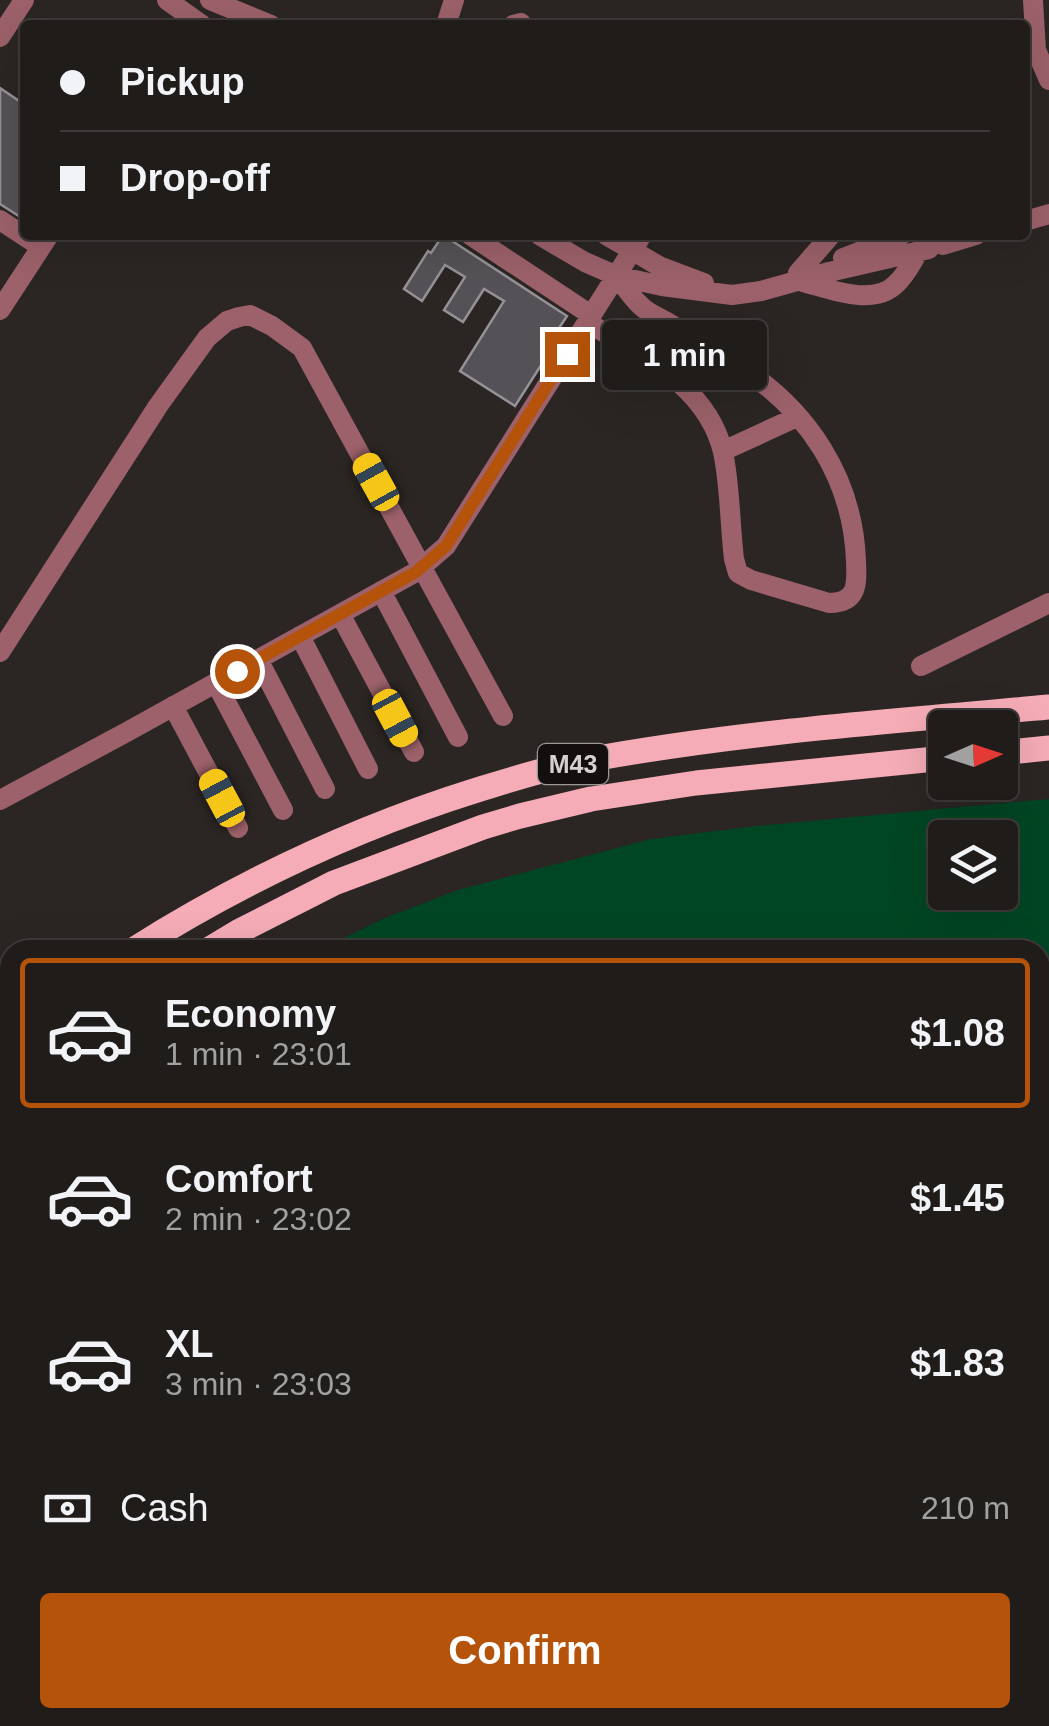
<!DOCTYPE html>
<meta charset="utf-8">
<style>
body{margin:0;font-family:Helvetica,sans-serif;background:#282523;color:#f1f3f6;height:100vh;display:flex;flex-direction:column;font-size:38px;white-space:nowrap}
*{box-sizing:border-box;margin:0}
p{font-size:32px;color:#a2a1a2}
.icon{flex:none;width:55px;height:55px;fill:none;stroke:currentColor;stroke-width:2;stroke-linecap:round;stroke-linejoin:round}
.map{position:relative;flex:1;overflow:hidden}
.panel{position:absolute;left:0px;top:940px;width:1050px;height:788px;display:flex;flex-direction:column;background:#201c1a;border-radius:30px 30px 0 0;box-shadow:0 10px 40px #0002,0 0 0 2px #3d3a39}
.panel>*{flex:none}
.banner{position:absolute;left:20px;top:20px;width:1010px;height:220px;border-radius:10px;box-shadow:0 10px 40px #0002,0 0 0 2px #3d3a39;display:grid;align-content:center;height:220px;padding:0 40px;background:#201c1a}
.needle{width:65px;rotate:87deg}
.tools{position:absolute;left:928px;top:710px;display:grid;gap:20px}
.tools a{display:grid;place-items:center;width:90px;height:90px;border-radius:10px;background:#201c1a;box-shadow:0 10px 40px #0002,0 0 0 2px #3d3a39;font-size:50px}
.end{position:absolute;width:45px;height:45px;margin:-22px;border:12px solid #b45309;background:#fff;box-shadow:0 0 0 5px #fff}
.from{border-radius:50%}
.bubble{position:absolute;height:70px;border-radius:10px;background:#201c1a;box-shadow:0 10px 40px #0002,0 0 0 2px #3d3a39;font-size:32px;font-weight:700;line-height:70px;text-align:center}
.car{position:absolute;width:30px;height:60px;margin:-30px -15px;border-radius:12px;box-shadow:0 0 8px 2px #0007;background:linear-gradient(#f5c518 24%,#345 0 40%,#f5c518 0 76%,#345 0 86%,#f5c518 0)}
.banner b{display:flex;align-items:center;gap:35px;height:95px;font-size:38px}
.banner b+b{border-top:2px solid #3d3a39}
.banner i{width:25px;height:25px;background:#f1f3f6}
ul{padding:18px 0 0;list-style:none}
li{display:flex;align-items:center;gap:30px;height:150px;margin:0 20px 15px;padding:0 20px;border:5px solid transparent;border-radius:10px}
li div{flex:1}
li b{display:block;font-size:38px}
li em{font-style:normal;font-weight:700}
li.selected{border-color:#b45309}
li>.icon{width:90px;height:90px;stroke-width:1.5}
.pay{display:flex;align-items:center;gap:25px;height:110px;padding:0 40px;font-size:38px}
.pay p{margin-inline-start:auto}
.button{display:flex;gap:20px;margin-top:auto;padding:20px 40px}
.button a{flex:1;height:115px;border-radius:10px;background:#b45309;color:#fff;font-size:40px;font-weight:700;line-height:115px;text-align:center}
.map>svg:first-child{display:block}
.green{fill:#004624;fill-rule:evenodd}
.water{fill:#020e13;stroke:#41484b;stroke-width:2.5}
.building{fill:#555257;stroke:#959197;stroke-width:2.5}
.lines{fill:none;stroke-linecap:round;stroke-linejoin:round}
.path{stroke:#66625f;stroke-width:2.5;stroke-dasharray:8 8;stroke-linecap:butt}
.minor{stroke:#9c616a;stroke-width:20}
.major{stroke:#f5acb6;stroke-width:25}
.route{stroke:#b45309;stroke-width:12}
.labels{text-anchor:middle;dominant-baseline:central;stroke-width:10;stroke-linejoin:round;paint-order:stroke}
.shield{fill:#120f0e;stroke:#9a9795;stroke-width:2.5}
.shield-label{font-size:25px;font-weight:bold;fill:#d4d1cf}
</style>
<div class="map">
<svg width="1049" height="1726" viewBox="0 0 1049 1726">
<rect width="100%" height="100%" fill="#2b2623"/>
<path class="green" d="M1049 799V1035L1040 1034V950H319L385 918 458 890 651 839 756 826ZM945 838H1000V892H945Z
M1040 1480 1049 1481V1726H389L380 1718H1040Z"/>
<path class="water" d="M1040 1581 1049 1582V1726H612L614 1718H1040Z"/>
<path class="building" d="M0 88 25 105V220L0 204Z
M443 235 567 316 557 331 561 334 515 406 460 371 504 301 484 289 463 322 444 310 465 277 445 265 422 301 404 289 428 251 431 253Z"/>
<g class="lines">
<path class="path" d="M1040 1474 1049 1475
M368 1718 377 1726"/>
<path class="minor" d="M167 0 202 25
M210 0 271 25
M1033 0 1036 50 1049 80
M446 25 454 0
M513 25 521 23
M0 37 24 0
M0 220 41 247
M1025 221 1049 214
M470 235 591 315
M539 235 585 262 617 276 662 286 732 295 761 291 829 272 929 249
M606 235 659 266 704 283
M943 245 976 235
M843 258 902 235
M798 273 831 235
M803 282C830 289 873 307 896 284 906 275 912 262 919 251
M0 310 49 235
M587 322C640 355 707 385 723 452 730 484 730 526 734 559L738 573 751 580 829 603C858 603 857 584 856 561 853 478 808 410 739 366 715 351 691 337 667 322 658 317 648 313 641 306 632 298 624 286 617 276
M723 451 797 417
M381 591 458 737
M340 614 414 752
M300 636 368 769
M0 652 158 406 207 338 227 321 239 317 250 315 272 326 302 348 503 716
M258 659 325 789
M921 666 1049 603
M216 683 283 810
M173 706 238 828
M0 800 125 733 416 572 446 546 642 235
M1040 1107H1049
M0 1188 10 1180
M0 1234 10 1247
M1040 1275 1049 1279
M0 1276 10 1289
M0 1320 10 1312
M0 1342 10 1355
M1040 1391 1049 1397
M1040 1423 1049 1416
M0 1568 10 1560
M0 1617 10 1609
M0 1656 10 1657
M212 1718 214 1726
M92 1726V1718"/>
<path class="major" d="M1000 753 1049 748
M133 950C241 882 355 828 477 790 513 779 550 767 587 760 739 732 895 721 1049 707
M208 950 238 932 334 883 483 827 520 816 591 799 696 783 945 758
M0 1047 10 1040
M0 1098 10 1090"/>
</g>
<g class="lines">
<path class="route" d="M237 671 416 572 446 546 567 354"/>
</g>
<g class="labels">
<rect class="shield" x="538" y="744" width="70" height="40" rx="8"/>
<g class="shield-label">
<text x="573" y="764">M43</text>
</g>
</g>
</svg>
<div class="tools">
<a><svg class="needle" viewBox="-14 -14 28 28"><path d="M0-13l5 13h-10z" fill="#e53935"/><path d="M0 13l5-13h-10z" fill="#a2a1a2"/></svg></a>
<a><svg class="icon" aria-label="layers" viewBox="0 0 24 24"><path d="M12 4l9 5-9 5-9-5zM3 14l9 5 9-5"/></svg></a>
</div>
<i class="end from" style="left:237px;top:671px"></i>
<i class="end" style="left:567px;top:354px"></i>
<div class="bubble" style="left:602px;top:320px;width:165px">1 min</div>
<i class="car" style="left:376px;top:482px;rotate:331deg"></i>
<i class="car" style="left:395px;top:718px;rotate:152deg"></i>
<i class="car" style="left:222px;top:798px;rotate:332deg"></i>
<div class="banner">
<b><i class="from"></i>Pickup</b>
<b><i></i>Drop-off</b>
</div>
<section class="panel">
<ul>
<li class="selected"><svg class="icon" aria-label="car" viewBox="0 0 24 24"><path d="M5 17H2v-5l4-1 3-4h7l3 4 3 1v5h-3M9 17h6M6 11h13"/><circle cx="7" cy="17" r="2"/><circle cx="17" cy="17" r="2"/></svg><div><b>Economy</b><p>1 min · 23:01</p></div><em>$1.08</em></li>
<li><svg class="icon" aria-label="car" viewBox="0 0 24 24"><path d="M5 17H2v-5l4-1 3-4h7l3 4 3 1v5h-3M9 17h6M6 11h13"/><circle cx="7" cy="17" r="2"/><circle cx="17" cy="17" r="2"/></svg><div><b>Comfort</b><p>2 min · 23:02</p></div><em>$1.45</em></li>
<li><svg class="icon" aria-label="car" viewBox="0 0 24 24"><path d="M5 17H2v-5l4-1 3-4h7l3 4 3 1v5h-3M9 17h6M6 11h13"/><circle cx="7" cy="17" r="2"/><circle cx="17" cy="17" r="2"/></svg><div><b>XL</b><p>3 min · 23:03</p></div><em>$1.83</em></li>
</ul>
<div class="pay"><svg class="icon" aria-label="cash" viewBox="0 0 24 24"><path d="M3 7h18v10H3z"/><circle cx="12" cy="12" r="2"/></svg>Cash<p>210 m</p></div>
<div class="button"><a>Confirm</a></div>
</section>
</div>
